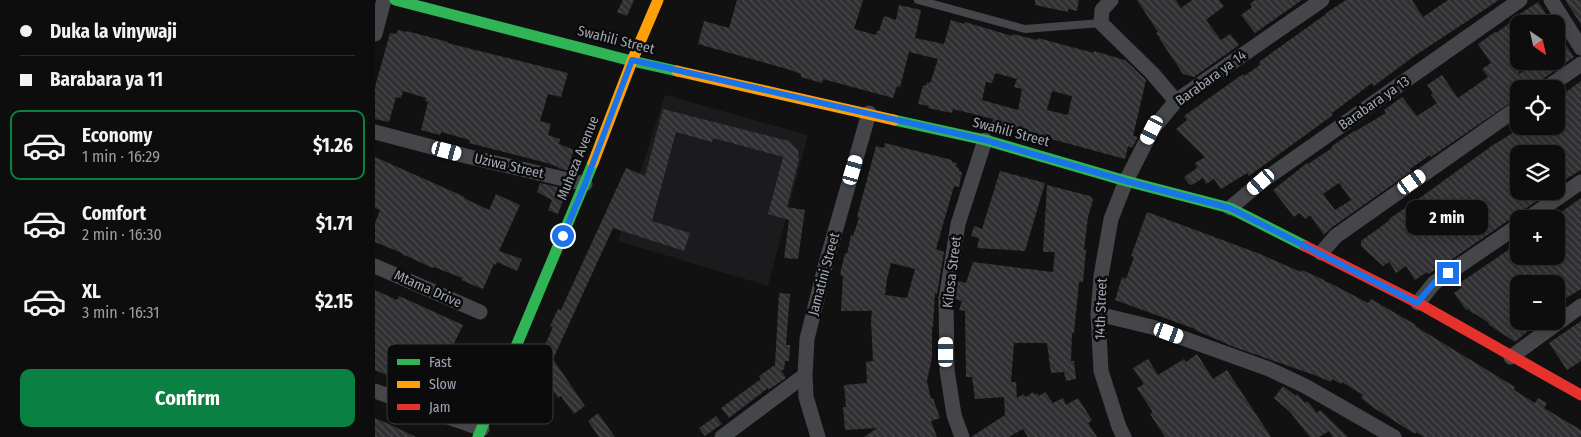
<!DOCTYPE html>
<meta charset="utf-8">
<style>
body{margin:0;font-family:"Fira Sans Condensed",sans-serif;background:#1b1b1b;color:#f1f3f6;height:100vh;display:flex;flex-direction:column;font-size:19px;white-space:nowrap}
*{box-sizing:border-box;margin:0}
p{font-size:16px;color:#9a9c9d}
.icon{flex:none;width:28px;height:28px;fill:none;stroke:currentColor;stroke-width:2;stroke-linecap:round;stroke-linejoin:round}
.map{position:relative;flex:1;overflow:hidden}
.sheet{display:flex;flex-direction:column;background:#0d0d0d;width:375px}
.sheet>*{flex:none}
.banner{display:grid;align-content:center;height:110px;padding:0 20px;background:#0d0d0d}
.needle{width:32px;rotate:146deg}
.buttons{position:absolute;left:1135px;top:15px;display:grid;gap:10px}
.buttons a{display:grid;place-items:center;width:55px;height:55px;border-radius:10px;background:#0d0d0d;box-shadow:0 2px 8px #0003,0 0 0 1px #2d2d2e;font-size:25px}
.end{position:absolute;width:22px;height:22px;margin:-11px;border:6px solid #1a73e8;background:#fff;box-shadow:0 0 0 2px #fff}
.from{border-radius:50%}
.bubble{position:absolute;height:35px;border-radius:10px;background:#0d0d0d;box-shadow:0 2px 8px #0003,0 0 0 1px #2d2d2e;font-size:16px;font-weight:700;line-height:35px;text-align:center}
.car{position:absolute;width:15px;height:30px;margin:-15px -8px;border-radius:6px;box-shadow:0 0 4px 1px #0007;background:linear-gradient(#fff 24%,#345 0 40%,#fff 0 76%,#345 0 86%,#fff 0)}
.banner b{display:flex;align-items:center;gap:18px;height:48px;font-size:19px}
.banner b+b{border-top:1px solid #2d2d2e}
.banner i{width:12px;height:12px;background:#f1f3f6}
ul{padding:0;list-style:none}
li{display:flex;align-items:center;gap:15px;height:70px;margin:0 10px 8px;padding:0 10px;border:2px solid transparent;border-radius:10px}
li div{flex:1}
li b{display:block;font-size:19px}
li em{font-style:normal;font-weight:700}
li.current{border-color:#0b8043}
li>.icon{width:45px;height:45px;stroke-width:1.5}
.cta{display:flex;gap:10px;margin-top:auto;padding:10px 20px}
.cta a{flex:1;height:58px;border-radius:10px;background:#0b8043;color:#fff;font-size:20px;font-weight:700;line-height:58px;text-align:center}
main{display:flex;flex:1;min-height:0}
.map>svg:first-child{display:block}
.built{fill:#1b1b1d}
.building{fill:url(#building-back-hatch);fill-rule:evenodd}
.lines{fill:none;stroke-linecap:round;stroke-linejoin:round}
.lane{stroke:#45464a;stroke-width:8}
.street{stroke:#45464a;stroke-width:15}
.fast{stroke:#30b455;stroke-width:11}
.slow{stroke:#ff9f0a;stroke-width:11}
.jam{stroke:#e5322d;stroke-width:11}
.route{stroke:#1a73e8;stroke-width:6}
.labels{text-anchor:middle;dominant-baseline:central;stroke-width:5;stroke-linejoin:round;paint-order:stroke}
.street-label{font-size:14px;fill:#a1a7b3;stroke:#0b0b0c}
.key{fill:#0b0b0c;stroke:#383a3e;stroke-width:1}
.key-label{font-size:14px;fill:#a1a7b3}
</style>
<main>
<section class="sheet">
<div class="banner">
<b><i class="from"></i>Duka la vinywaji</b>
<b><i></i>Barabara ya 11</b>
</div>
<ul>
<li class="current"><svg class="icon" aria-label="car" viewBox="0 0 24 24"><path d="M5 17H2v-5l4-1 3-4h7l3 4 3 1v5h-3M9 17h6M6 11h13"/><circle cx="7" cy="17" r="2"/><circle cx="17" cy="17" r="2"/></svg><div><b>Economy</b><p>1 min · 16:29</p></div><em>$1.26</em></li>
<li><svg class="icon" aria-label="car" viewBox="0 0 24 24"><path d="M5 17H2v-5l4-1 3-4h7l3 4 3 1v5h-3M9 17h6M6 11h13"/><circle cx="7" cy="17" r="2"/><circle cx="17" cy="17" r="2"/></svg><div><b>Comfort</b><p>2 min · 16:30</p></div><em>$1.71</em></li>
<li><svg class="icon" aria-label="car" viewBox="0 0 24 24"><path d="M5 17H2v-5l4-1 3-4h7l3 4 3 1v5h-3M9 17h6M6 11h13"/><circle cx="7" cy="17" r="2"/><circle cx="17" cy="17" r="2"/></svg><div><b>XL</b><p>3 min · 16:31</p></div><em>$2.15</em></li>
</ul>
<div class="cta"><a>Confirm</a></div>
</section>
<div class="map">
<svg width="1206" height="437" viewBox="0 0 1206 437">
<defs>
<pattern id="building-back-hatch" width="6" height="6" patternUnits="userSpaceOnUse" patternTransform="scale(1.25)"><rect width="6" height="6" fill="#303032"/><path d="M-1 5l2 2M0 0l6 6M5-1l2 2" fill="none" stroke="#4b4b4d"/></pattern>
</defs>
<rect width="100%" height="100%" fill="#111"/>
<path class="built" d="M290 95 433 135 393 286 243 241Z"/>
<path class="building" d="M248 0H259L252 16 242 12Z
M362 0H488L479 29 501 35 502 31H504L509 16 521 20 524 5 546 10 540 38 569 44 576 20 589 24 590 22 637 36 638 34 662 40 663 38 719 53V51L750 60 771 80 758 136 763 137 757 148 753 146 750 159 617 123 618 119 578 109 577 113 553 108 554 106 543 104 548 85 551 86 552 82 555 83 563 59 534 52 525 87 522 86 518 98 448 79 447 83 426 77V74L412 69 323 44 329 21 354 28ZM620 73 642 79 639 87 647 89 643 110 607 100 611 82 617 83ZM677 91 697 96 693 115 672 110Z
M660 0H704L702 11 693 9V12L660 5Z
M762 0H801L806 8 817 0H844L849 6 831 20 846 40 855 34 864 45 819 77 808 74 784 38H785L781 33 783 32Z
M880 0H927L880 33 866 15 877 7 875 4Z
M971 0H1037L1048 17 1073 0H1124L1038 57 999 86 997 83 957 113 958 115 874 176 872 173 846 189 839 179 831 184 828 178 817 185 814 184 809 177 822 168 820 163 830 157 801 129 812 120 809 116 868 74 869 76 885 65 884 62 951 14V13Z
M1190 0H1206V24Z
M1163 2 1178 24H1145L1144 23V74L1163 61H1181V30L1199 57 1165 81 1158 89H1144V97L1056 157 1055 155 1035 169 1037 171 956 228 949 235 935 215 931 219 924 213 919 217 898 190 932 163 933 164 957 148V146L979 131V132L1011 113 1009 110 1027 97 1042 116 1062 103 1056 95 1058 93 1052 85 1067 75 1083 98 1113 77 1107 69 1116 63 1103 44 1120 32 1121 33 1141 18 1140 17ZM964 183 976 200 960 210 948 194Z
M23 30 32 32V31L73 42 72 43 193 73 186 97 173 94 165 121 176 124 173 135 185 139 184 144 199 150 195 161H197L194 171 183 168V167L172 163 94 143 95 140 66 132 65 135 46 130 53 102 50 101 51 98 28 91 26 98 21 97 14 122 0 119V87L15 33 21 34Z
M1206 81V170L1181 185V154H1144V191H1176L1076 260 1075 259 1054 274 1052 272 1040 280 1031 266 1021 273 1014 262 1008 266 986 246V241L1015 220 1014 219 1042 200 1118 145 1149 126H1181V99Z
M288 109 414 141 423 150 424 159 412 207 430 210 423 259 409 258 414 220 393 214 408 157 338 138 337 142 301 132 277 221 315 233 309 251 238 228 178 359 210 406 199 414 186 396 183 398 166 372 169 367 162 363 178 327 175 326 183 309 186 310 251 168 270 176Z
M510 143 577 160V162L582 163 581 167 584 168V171L587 172 584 187 579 186 561 249 569 252 562 294 560 293 558 327H557V357L552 381 556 399 558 398 565 418 556 421 562 437H489L502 428 470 430 468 407H471L469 385 492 383 491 362 498 361 496 321 497 311H466L468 276 465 275 470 253 472 254 476 235 478 236 484 218 482 217 501 146 509 148ZM516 263 540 269 532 298 510 295 512 279Z
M0 157 90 197 89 198 114 210 121 194 145 205 124 251 147 259 142 271 122 262 121 265 119 264 108 289 86 280 87 278 59 267 58 268 27 254V253L0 242V223L5 210 0 208Z
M625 171 670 183 650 251 602 248 604 238 596 236 599 226 607 229Z
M165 183 183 187 180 195 189 198 183 214 173 210 177 200 162 192Z
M672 185 715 196 718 200 713 217 709 250H711L708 282H704L699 333H697L696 361H699L701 379 691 381 689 372 676 373 672 343H639L636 382H641L642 398 648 394 651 397 658 392 660 395 662 393 664 396 670 392 678 403 688 398 691 405 703 398 717 420 713 423 722 437H653L648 429 634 437H596L630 415 629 397 600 399 597 377H591L590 311 584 310 587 301 580 299 583 281 591 283 598 262 678 272 680 252H668Z
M1206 198V289L1181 304V284H1144V321H1164L1140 342 1113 324 1114 323 1099 313 1098 314 1093 309 1091 310 1079 293 1086 288 1083 284 1126 255 1144 242V256H1189L1181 245V219L1178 218Z
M772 212 885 254 926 272 927 270 949 280V281L957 284 993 303 996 299 1041 325 1040 326 1140 387 1139 390 1160 403 1163 398 1172 403 1169 408 1206 430V437H1049L1041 432 1040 434 999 408 986 398 988 395 967 382 966 384 957 379 956 382 942 376 859 347 820 330V329L740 300 747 277 751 279 759 257 756 256Z
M0 290 22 300 24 296 88 325 71 360 74 362 61 393 55 394 0 370Z
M404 293 415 294 411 345H415L414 361H410L409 370H406L411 378 393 390V388L354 418 346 408 386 379 384 376 400 365Z
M1206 321V361L1192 370 1174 343Z
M822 354 838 379 852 370 896 437H790L775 414 777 413V411L762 388 769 384 758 368 773 359 783 375 809 359 811 362Z
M908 386 921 396 922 394 930 403 932 401 942 413 945 410 973 437H958L954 431 944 437H935L915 412 899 398Z
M223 413 240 437H224L213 421Z
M341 416 347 424 330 436 324 428Z
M0 418 16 425 41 437H0Z"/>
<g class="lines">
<path class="lane" d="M543 0 650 29 726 23"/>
<path class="street" d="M736 0 727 10 726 23 777 73 801 101
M1176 0 1206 48
M0 34 9 0
M1170 89 1206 64
M0 132 91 156 210 184
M855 208 886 182 1145 0
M1152 219 1206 182
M946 253 961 236 1144 107
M0 266 105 312
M1043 303 1059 283 1144 225
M723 314 777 327 894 369 930 386 1019 437
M1136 357 1206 306
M0 391 107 429
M347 437 430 375
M443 437 431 397 430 375 432 339 451 263 494 113
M587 437 579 415 572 370 571 299 583 224 610 140
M749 437 744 427 726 371 723 314 726 276 736 219 751 181 777 130 801 101 947 0"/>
<path class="fast" d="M20 0 257 61 302 71
M519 120 610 140 751 181 855 208 930 246
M103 437 218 163"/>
<path class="slow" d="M302 71 519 120
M218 163 257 61 283 0"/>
<path class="jam" d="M930 246 1043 303 1206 395"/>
</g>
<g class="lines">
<path class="route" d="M188 236 210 184 257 60 610 140 751 181 855 208 1042 303 1059 283 1073 273"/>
</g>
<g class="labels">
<g class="street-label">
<text transform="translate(241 40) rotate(14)">Swahili Street</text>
<text transform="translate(836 78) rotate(-36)">Barabara ya 14</text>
<text transform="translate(999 103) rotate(-35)">Barabara ya 13</text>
<text transform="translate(636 132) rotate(15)">Swahili Street</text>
<text transform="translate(203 158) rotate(-68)">Muheza Avenue</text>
<text transform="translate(134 166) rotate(13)">Uziwa Street</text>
<text transform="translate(577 272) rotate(-83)">Kilosa Street</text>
<text transform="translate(449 274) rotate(-75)">Jamatini Street</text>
<text transform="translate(53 289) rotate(24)">Mtama Drive</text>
<text transform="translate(726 309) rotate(-88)">14th Street</text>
</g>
</g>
<rect x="12" y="344" width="166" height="80" rx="8" class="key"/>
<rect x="22" y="359" width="23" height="6" fill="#30b455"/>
<rect x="22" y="381" width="23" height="7" fill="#ff9f0a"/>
<rect x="22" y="404" width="23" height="6" fill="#e5322d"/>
<g class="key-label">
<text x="54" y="367">Fast</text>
<text x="54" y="389">Slow</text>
<text x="54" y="412">Jam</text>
</g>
</svg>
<div class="buttons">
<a><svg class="needle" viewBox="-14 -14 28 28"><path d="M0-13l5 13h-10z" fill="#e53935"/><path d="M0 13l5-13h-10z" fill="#9a9c9d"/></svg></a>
<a><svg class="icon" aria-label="locate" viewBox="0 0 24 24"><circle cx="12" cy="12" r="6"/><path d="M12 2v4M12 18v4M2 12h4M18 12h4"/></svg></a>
<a><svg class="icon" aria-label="layers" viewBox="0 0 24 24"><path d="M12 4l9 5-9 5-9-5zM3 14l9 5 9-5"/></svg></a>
<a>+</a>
<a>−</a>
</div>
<i class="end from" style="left:188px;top:236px"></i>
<i class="end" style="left:1073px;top:273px"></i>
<div class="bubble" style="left:1031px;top:200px;width:82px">2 min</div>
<i class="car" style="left:777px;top:130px;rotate:207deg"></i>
<i class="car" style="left:72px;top:151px;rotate:105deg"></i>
<i class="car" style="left:478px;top:170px;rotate:16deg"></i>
<i class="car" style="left:886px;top:182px;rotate:229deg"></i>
<i class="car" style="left:1037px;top:182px;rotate:55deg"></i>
<i class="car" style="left:794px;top:333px;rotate:110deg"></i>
<i class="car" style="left:571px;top:352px;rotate:0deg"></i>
</div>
</main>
